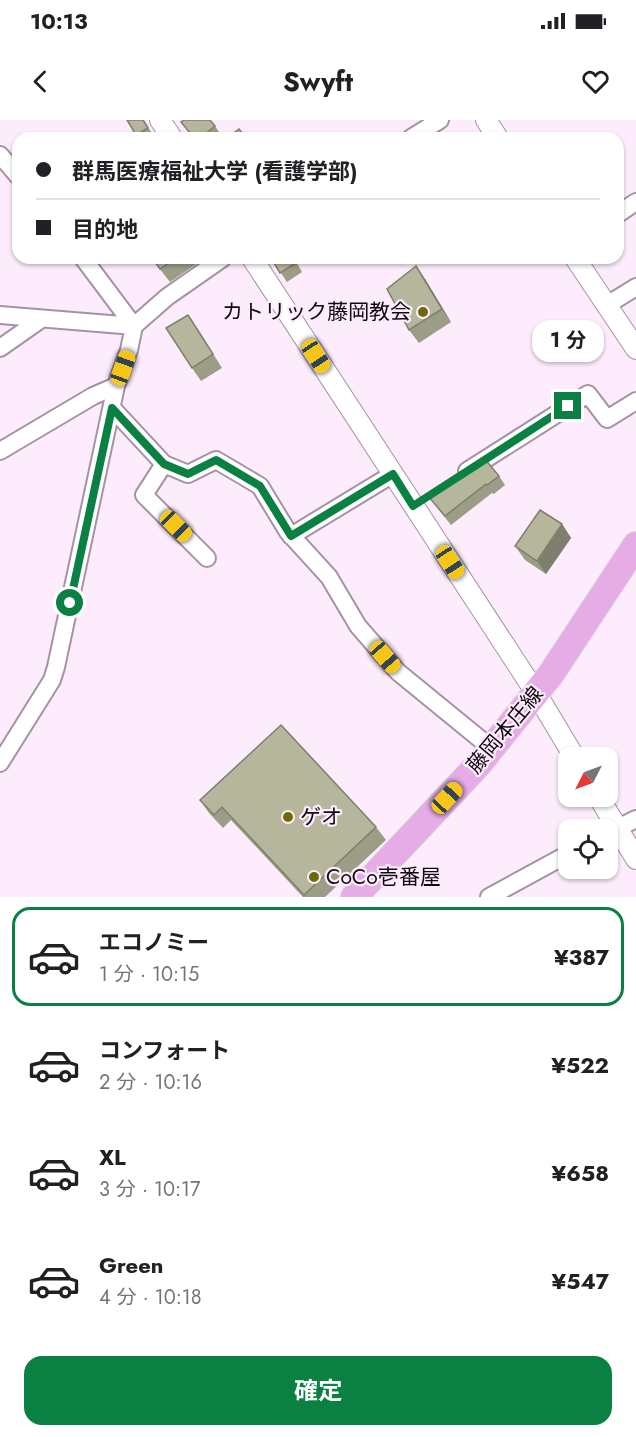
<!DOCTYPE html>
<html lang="ja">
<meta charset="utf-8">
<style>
body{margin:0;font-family:Jost,"Noto Sans JP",sans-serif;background:#f6f6f6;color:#202124;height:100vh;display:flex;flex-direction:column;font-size:22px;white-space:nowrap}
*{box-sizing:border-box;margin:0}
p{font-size:20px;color:#757577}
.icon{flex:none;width:33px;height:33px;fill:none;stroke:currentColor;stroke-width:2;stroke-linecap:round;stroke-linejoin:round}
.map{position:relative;height:777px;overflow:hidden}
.details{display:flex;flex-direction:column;background:#fff;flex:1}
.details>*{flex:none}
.banner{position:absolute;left:12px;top:12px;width:612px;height:132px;border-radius:18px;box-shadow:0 2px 4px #0004;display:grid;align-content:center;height:132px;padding:0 24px;background:#fff}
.needle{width:39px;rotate:228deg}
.tools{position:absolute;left:558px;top:627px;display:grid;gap:12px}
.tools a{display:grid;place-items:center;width:60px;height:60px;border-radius:12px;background:#fff;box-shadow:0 2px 4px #0004;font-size:30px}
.end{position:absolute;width:27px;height:27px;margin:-14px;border:8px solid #0b8043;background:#fff;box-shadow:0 0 0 3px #fff}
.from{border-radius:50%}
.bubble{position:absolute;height:42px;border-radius:18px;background:#fff;box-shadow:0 2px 4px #0004;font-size:20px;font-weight:700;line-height:42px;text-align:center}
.car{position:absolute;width:18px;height:36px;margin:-18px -9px;border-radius:8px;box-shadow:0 0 4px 2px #0007;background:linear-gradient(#f5c518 24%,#345 0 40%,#f5c518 0 76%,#345 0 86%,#f5c518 0)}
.banner b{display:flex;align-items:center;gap:21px;height:57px;font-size:22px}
.banner b+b{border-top:2px solid #e0e0e0}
.banner i{width:15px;height:15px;background:#202124}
ul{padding:10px 0 0;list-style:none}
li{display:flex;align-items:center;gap:18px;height:99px;margin:0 12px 9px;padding:0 12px;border:3px solid transparent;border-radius:18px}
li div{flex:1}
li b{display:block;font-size:22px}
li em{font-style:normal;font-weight:700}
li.current{border-color:#0b8043}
li>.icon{width:54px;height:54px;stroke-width:1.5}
.cta{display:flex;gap:12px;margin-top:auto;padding:12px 24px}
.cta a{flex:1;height:69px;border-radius:18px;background:#0b8043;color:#fff;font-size:24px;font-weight:700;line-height:69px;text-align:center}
.status{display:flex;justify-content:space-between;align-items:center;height:42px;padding:0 30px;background:#fff;direction:ltr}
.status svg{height:16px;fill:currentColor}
header{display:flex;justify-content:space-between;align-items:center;height:78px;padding:0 24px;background:#fff;font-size:27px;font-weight:700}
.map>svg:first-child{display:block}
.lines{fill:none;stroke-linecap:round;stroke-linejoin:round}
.minor-casing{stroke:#a692a5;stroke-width:20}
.tertiary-casing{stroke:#a692a5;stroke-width:22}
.primary-casing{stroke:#d9d8d9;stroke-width:28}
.minor{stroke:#fff;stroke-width:16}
.tertiary{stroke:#fff;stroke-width:20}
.primary{stroke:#e6ace5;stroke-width:26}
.wall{fill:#9c9d86}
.shaded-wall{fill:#7f7f6d}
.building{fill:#b5b69c;stroke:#7f7f6d;stroke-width:1.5}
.route{stroke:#0b8043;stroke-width:8}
.poi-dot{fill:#6d6a06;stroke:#fdecfc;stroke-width:2}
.labels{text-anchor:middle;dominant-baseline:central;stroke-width:4.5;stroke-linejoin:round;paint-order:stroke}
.poi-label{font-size:21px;fill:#100910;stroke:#fdecfc;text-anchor:start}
.street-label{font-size:21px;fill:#100910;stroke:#fdecfc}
</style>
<div class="status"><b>10:13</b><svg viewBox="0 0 49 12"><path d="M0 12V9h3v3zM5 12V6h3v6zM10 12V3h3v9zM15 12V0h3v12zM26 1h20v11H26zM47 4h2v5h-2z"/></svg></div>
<header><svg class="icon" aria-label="back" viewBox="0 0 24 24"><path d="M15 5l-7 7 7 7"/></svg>Swyft<svg class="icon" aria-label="heart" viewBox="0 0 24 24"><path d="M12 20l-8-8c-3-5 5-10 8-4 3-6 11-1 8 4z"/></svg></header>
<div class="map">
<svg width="636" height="777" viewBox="0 0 636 777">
<rect width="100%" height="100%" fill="#fdecfc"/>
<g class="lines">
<g class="minor-casing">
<path id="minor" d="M411 18 440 0
M0 35 18 56
M618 94 636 82
M83 138 134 206
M607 185 636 167
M0 195 134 206
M0 228 40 200
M112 288 164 344 188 354 216 340 260 366 288 412 329 457 358 506 398 552 491 628
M0 331 93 276 116 266
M164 344 144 375 207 438
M467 351 588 274 607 299 636 281
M291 416 393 354
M0 643 52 560 56 547 116 266 129 230 134 206 167 177 223 138
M608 713 636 699
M489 777 568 734"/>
</g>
<g class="tertiary-casing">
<path id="tertiary" d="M160 0 172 18
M486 0 498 18
M252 138 536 573 575 638
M575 138 636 229
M598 676 636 739"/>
</g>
<g class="primary-casing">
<path id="primary" d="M354 777 478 645 551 554 636 425"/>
</g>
<use href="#minor" class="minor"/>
<use href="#tertiary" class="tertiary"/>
<use href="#primary" class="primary"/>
</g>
<path class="wall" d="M127 0H144L154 17 152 18H138Z
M181 2 215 6 221 15 217 18H193Z
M151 138H205L170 162Z
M271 138H294L302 152 287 162Z
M425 159 451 202 419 223 409 210Z
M188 195 222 248 201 261 192 248Z
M499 356 505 365 494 374 492 373 451 405 428 376Z
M562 404 571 418 546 454 525 440 515 426Z
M200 680 376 707 386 720 325 777H303L231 700 223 708 209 693Z"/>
<path class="shaded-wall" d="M416 146 425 159 451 202 442 189Z
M188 195 197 208 222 248 213 234Z
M562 404 571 418 546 454 537 441Z"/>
<path class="building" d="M127 0H143L148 8 136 15Z
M184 0H210L215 6 200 18H194L181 2Z
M239 9 246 18H227Z
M152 138H176L160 149Z
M271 138H293L296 143 280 153Z
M416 146 442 189 409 210 387 169Z
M188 195 213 234 192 248 166 208Z
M485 339 499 356 487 365 486 364 445 396 428 376Z
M540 390 562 404 537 441 515 426Z
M281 605 376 707 304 775 222 687 214 695 200 680Z"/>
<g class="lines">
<path class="route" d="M70 483 112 288 164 344 188 354 216 340 260 366 291 416 393 354 413 386 568 286"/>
</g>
<g class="poi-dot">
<circle cx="423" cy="192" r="6"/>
<circle cx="288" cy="697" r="6"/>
<circle cx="314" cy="757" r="6"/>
</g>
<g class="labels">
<g class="poi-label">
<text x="411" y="192" text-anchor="end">カトリック藤岡教会</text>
<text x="300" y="697">ゲオ</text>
<text x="326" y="757">CoCo壱番屋</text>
</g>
<g class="street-label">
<text transform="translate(505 610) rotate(-50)">藤岡本庄線</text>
</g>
</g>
</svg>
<div class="tools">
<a><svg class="needle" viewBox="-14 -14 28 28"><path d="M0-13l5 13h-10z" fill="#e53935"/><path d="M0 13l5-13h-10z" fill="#757577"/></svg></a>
<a><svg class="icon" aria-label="locate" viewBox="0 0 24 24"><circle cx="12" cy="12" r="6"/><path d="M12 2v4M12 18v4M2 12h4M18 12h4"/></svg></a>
</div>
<i class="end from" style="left:70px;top:483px"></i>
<i class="end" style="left:568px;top:286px"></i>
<div class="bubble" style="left:532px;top:200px;width:72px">1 分</div>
<i class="car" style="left:316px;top:236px;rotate:147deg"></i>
<i class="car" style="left:123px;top:248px;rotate:20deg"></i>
<i class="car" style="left:176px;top:406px;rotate:135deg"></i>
<i class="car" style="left:450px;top:442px;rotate:147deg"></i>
<i class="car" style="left:385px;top:537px;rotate:139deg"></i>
<i class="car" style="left:447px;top:678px;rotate:43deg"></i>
<div class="banner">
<b><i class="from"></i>群馬医療福祉大学 (看護学部)</b>
<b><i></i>目的地</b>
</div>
</div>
<section class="details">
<ul>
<li class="current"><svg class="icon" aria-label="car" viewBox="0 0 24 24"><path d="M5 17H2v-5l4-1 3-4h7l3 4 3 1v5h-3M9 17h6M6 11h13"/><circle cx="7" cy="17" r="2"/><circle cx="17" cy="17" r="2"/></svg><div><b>エコノミー</b><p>1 分 · 10:15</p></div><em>¥387</em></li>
<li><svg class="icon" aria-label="car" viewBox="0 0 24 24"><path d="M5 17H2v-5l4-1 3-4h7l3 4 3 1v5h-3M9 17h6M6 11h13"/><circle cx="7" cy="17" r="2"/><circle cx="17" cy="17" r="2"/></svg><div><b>コンフォート</b><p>2 分 · 10:16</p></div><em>¥522</em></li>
<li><svg class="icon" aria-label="car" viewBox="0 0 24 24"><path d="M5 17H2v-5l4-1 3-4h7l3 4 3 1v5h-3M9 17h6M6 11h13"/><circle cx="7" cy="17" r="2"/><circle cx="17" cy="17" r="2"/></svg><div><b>XL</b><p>3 分 · 10:17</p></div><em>¥658</em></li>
<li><svg class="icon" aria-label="car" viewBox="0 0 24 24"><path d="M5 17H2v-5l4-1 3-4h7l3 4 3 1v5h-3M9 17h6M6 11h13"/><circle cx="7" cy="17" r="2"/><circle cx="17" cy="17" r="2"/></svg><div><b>Green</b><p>4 分 · 10:18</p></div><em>¥547</em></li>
</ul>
<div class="cta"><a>確定</a></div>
</section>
